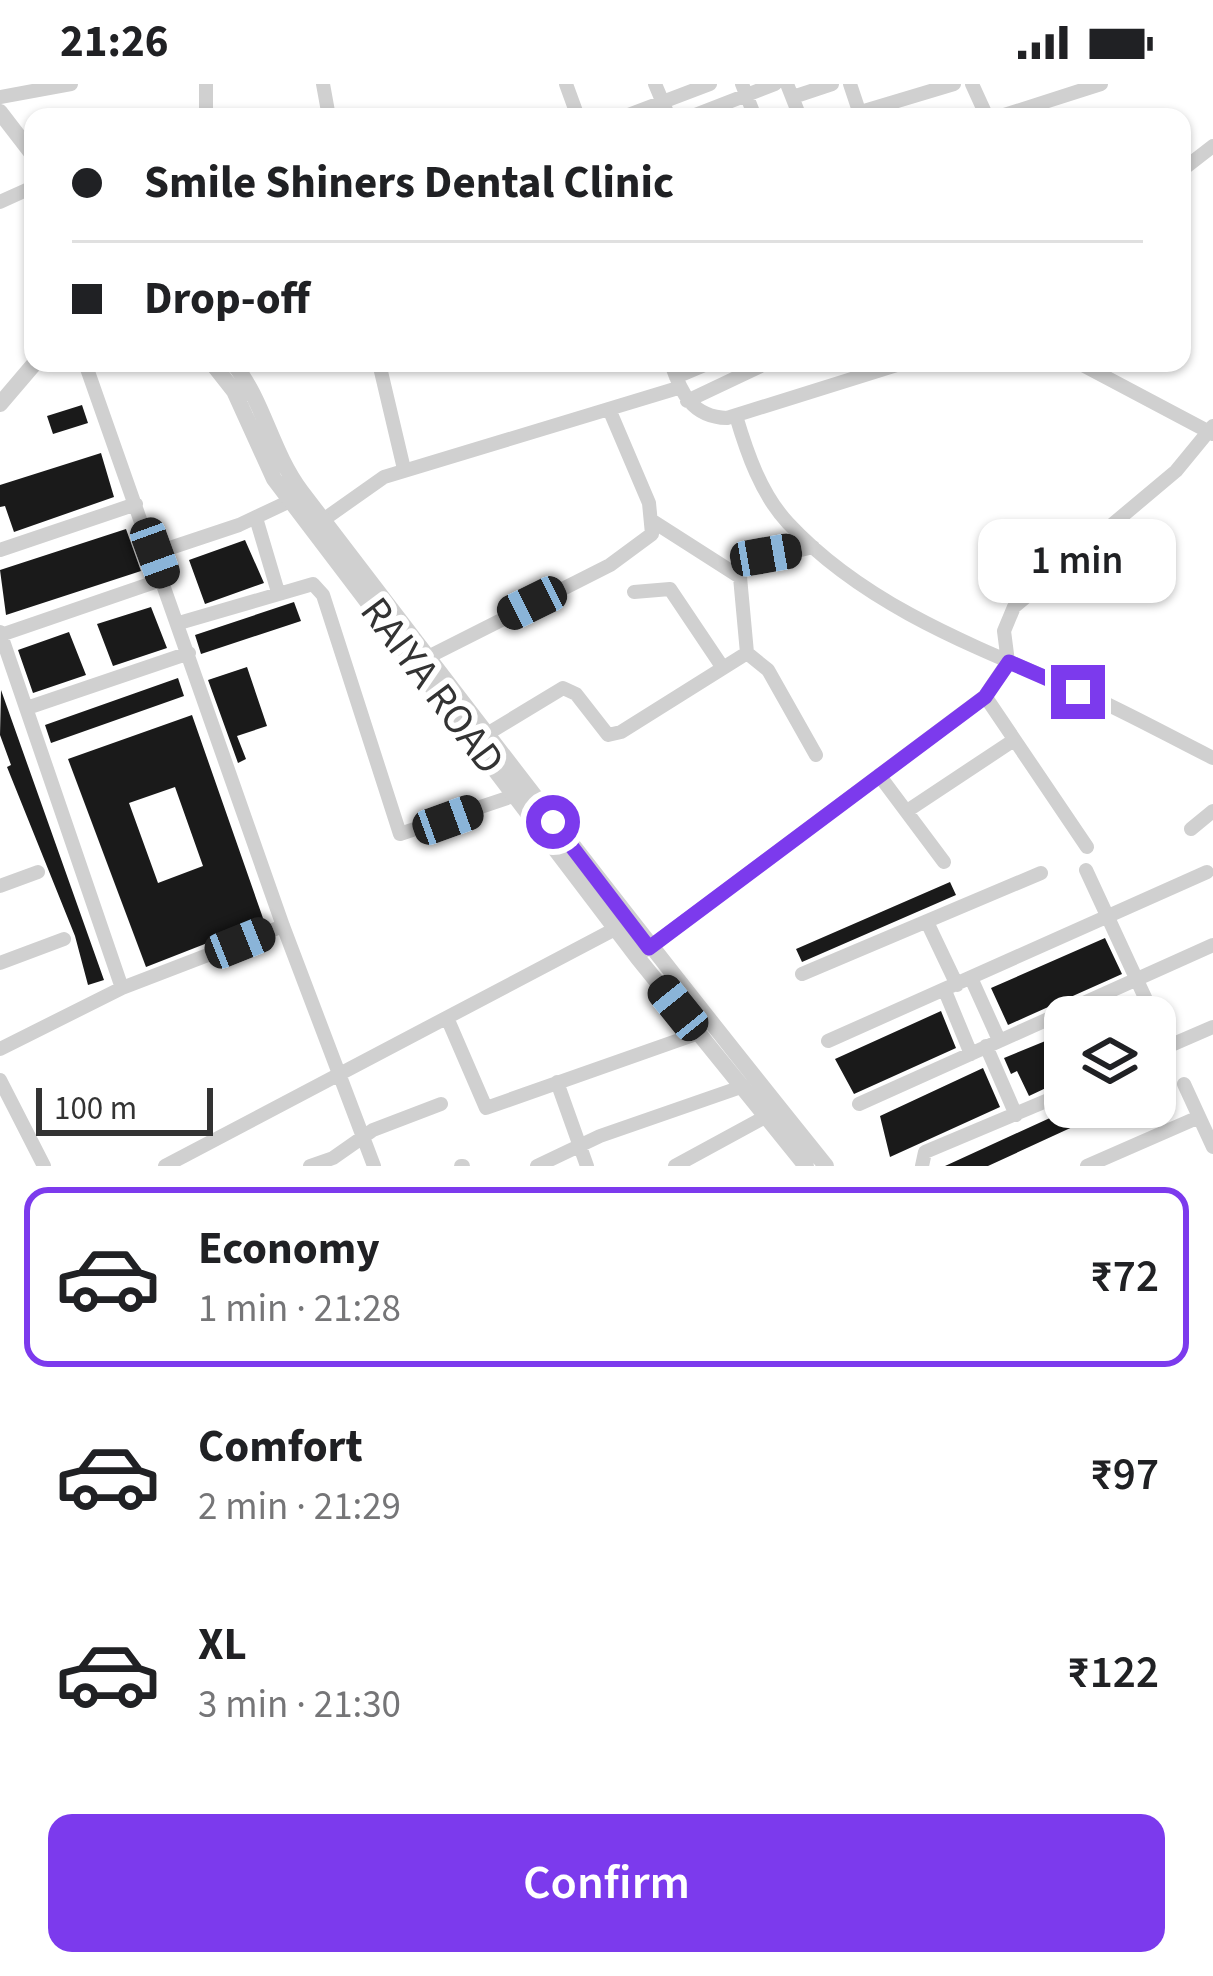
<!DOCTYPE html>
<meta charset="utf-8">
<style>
body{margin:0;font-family:"Source Sans 3",sans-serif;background:#f2f2f2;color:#202124;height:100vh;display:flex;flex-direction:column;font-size:45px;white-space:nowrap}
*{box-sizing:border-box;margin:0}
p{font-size:39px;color:#757577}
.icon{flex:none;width:66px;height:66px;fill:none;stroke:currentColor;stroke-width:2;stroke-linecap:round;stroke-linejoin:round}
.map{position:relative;height:1082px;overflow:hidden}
.sheet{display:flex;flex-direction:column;background:#fff;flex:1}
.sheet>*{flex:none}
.hud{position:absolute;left:24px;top:24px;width:1167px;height:264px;border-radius:24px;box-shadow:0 3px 9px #0004;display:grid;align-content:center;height:264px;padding:0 48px;background:#fff}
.tools{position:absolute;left:1044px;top:912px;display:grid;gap:24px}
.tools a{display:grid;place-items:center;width:132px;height:132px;border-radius:24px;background:#fff;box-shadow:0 3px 9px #0004;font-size:60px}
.scale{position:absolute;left:36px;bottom:30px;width:177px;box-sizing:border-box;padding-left:12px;border:6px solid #333;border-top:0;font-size:33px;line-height:42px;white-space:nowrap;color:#333;-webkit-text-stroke:9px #fff;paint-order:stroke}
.end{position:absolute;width:54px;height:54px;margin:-27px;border:15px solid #7c3aed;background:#fff;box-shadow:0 0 0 6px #fff}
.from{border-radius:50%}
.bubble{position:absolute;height:84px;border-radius:24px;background:#fff;box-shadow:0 3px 9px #0004;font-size:39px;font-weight:600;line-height:84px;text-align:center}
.car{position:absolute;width:36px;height:72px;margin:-36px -18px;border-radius:15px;box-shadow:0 0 9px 3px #0007;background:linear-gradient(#222 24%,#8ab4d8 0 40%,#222 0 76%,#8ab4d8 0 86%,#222 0)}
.hud b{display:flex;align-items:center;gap:42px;height:114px;font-size:45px}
.hud b+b{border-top:3px solid #e0e0e0}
.hud i{width:30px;height:30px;background:#202124}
ul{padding:21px 0 0;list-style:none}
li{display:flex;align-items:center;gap:36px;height:180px;margin:0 24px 18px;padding:0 24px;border:6px solid transparent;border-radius:24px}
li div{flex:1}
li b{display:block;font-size:45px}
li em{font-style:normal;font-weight:600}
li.selected{border-color:#7c3aed}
li>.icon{width:108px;height:108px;stroke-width:1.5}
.button{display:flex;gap:24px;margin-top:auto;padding:24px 48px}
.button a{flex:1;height:138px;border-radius:24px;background:#7c3aed;color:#fff;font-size:48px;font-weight:600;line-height:138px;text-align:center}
.status{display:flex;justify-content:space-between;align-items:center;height:84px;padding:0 60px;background:#fff;direction:ltr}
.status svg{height:33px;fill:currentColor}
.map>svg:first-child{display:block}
.building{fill:#1a1a1a;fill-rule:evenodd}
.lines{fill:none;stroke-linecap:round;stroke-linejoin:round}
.minor{stroke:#d0d0d0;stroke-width:14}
.tertiary{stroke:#d0d0d0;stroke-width:16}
.route{stroke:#7c3aed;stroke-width:15}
.labels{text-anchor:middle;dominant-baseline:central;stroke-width:12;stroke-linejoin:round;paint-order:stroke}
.street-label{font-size:42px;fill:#333;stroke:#fff}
</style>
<div class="status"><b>21:26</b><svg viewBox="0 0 49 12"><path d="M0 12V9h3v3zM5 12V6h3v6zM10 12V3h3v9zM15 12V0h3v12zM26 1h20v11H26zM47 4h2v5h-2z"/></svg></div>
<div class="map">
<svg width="1213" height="1082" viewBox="0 0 1213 1082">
<rect width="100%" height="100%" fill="#fff"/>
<path class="building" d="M82 321 88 339 53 350 47 332Z
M101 369 114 413 14 448 5 422 0 423V401Z
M126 445 141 487 6 531 0 486Z
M245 456 264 499 205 520 189 476Z
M294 518 301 537 201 570 195 551Z
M151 523 167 564 113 582 97 540Z
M69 548 86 591 33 609 18 566Z
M247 583 267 642 237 652 246 675 238 679 208 596Z
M178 594 184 612 51 659 45 641Z
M1 606 104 896 88 901 75 852 7 683 11 681 0 651Z
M192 631 264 837 146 883 68 675ZM175 703 203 782 158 799 129 719Z
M950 798 956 811 802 878 796 865Z
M1105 854 1122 890 1008 941 991 904Z
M941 927 956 964 854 1010 835 975Z
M1065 949V995L1029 1012 1017 987 1011 990 1004 974Z
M983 984 1000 1023 890 1073 880 1032Z
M1074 1023H1116L988 1082H945Z"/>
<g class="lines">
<path class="minor" d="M323 0 329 33
M566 0 578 33
M655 0 669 33
M742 0 755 33
M787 0 800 33
M850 0 861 33
M972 0 987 33
M0 13 71 0
M793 13 832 0
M206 33V0
M623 33 710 0
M690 33 775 0
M844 33 954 0
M998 33 1101 0
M1182 86 1213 62
M0 118 33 103
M85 279 283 842 374 1082
M379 279 404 385
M671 279C681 309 692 333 727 334L903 279
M1079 279 1213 350
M676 293 709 279
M687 317 767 279
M736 332C747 369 761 410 788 439 866 523 978 564 1081 608 1126 628 1169 652 1213 674
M256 434 278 508
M654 438 740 493
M316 441 384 393 678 304
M0 466 136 420
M155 469 239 441 290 417
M634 508 670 505 723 584
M179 539 313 500 323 511 400 750 519 710
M0 548 122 904
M1 551 164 495
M747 569 768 586 816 671
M430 572 610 481 652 450 649 419 609 325
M985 612 1087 763
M27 624 189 569
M487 650 563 604 576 610 608 651 621 648 747 569 740 493 744 480 813 463
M879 691 944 778
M907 727 1014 656
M1191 745 1213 727
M1086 786 1154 933
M0 802 38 788
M927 838 957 901
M646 866 985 612 1008 578 1004 547 1014 523 1176 387 1213 342
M0 879 64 855
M802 890 1041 789
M971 894 999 956
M945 907 971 970
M448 936 486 1024 699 949
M828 957 1207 788
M986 962 1016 1031
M0 965 122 904 283 842
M1155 968 1213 943
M0 996 44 1082
M557 998 587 1082
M1184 1000 1213 1063
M859 1020 1213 861
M165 1082 615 845
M310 1082 333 1074 373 1046 441 1020
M461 1082H463
M537 1082 600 1052 744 1002
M675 1082 767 1032
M922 1082 925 1068 1065 1009
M1087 1082 1199 1033"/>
<path class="tertiary" d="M0 28 33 71
M212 279 234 307 274 395 637 873 806 1082
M233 279C264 317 271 367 301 407 474 634 647 860 826 1082
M0 320 35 279"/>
</g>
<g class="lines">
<path class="route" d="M553 738 649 864 985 613 1009 578 1078 608"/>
</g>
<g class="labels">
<g class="street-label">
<text transform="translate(432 602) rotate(53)">RAIYA ROAD</text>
</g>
</g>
</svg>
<div class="tools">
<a><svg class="icon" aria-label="layers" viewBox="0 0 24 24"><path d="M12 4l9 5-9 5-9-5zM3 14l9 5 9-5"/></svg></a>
</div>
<div class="scale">100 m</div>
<i class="end from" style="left:553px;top:738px"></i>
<i class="end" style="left:1078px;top:608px"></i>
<div class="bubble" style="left:978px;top:435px;width:198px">1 min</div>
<i class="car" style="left:155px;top:469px;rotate:160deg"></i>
<i class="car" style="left:766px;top:471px;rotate:80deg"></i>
<i class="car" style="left:532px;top:519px;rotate:244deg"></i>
<i class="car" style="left:448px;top:736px;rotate:70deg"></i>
<i class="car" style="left:240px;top:859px;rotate:68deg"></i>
<i class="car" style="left:678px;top:924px;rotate:321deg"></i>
<div class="hud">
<b><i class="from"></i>Smile Shiners Dental Clinic</b>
<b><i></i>Drop-off</b>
</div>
</div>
<section class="sheet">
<ul>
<li class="selected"><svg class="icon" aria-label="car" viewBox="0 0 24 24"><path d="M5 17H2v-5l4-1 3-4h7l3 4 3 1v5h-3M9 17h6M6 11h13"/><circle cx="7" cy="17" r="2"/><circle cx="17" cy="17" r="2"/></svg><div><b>Economy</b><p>1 min · 21:28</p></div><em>₹72</em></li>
<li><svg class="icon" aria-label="car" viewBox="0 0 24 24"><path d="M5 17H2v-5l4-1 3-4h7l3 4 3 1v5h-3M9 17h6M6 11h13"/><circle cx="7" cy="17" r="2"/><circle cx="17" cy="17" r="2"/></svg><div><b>Comfort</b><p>2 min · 21:29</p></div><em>₹97</em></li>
<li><svg class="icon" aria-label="car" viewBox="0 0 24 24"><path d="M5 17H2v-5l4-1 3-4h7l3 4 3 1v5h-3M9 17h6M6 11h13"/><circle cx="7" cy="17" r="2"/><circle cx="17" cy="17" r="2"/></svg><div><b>XL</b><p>3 min · 21:30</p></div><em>₹122</em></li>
</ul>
<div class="button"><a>Confirm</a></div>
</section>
